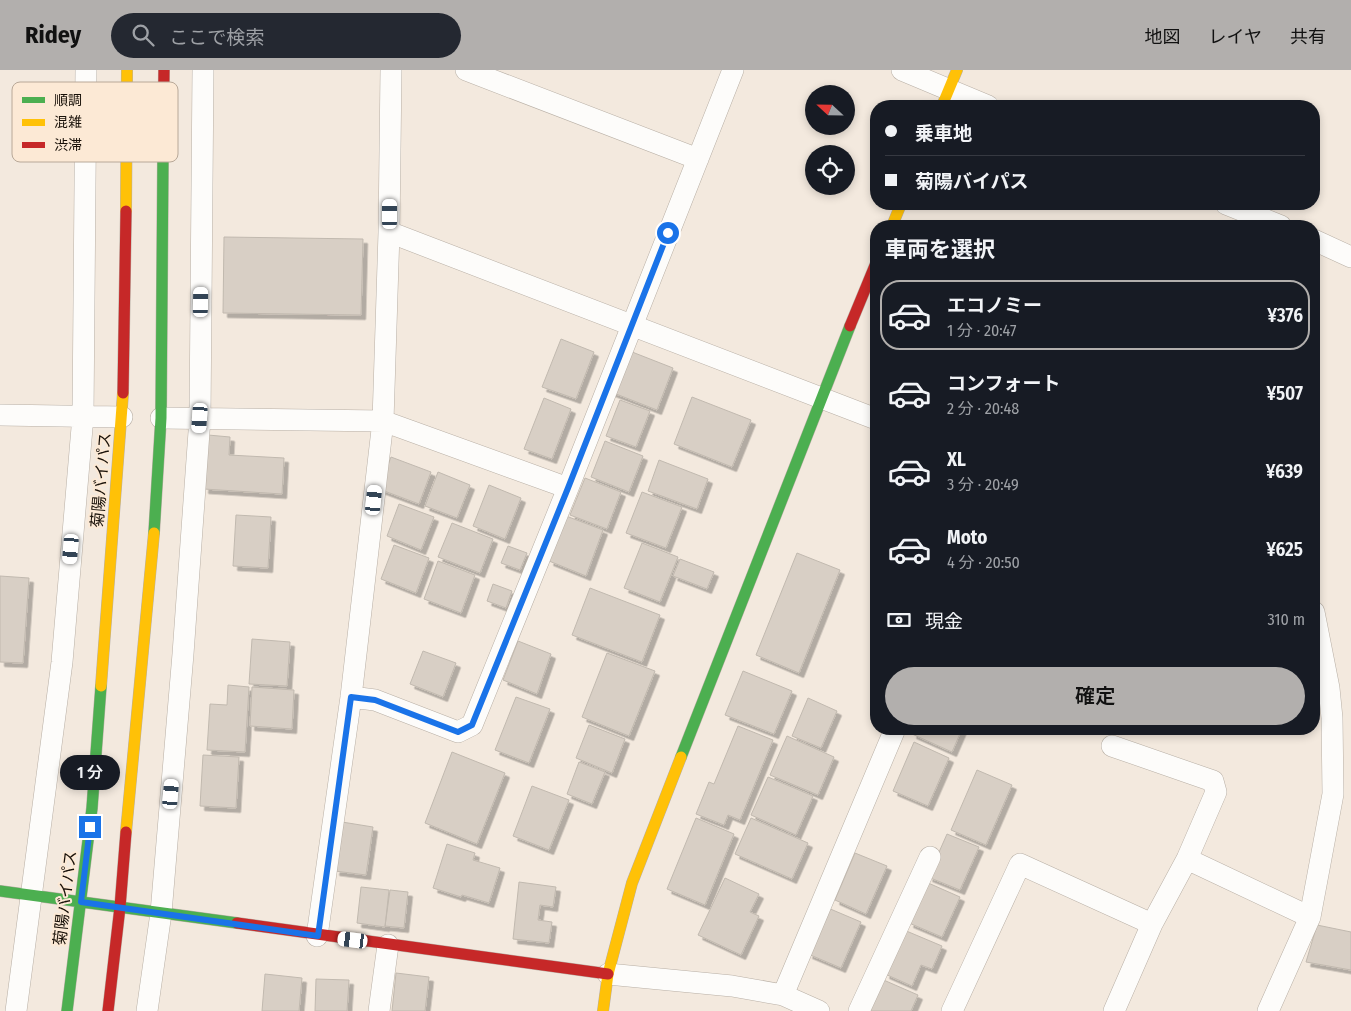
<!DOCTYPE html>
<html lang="ja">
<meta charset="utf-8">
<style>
body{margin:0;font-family:"Fira Sans Condensed","Noto Sans JP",sans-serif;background:#242831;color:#f1f3f6;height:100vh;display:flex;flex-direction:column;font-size:19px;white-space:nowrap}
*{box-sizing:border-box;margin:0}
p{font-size:16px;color:#9ea1a6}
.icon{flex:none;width:28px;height:28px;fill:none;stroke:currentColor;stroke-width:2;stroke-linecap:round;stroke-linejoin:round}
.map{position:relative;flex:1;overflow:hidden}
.details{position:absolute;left:870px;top:150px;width:450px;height:515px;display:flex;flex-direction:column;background:#171b24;border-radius:20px;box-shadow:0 2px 8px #0003}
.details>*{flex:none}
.hud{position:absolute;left:870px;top:30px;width:450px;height:110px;border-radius:20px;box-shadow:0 2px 8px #0003;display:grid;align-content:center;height:110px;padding:0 15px;background:#171b24}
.needle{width:32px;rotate:292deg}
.fabs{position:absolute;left:805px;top:15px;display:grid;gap:10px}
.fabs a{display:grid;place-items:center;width:50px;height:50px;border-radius:50%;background:#171b24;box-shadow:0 2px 8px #0003;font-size:25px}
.end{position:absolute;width:22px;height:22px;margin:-11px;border:6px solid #1a73e8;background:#fff;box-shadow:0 0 0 2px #fff}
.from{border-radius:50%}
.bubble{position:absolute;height:35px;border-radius:18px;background:#171b24;box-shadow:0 2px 8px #0003;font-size:16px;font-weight:600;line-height:35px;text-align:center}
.car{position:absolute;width:15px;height:30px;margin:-15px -8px;border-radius:6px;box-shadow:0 0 4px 1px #0007;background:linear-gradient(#fff 24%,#345 0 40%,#fff 0 76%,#345 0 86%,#fff 0)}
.hud b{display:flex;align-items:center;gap:18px;height:48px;font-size:19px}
.hud b+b{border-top:1px solid #363941}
.hud i{width:12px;height:12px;background:#f1f3f6}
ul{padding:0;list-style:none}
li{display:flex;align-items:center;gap:15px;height:70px;margin:0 10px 8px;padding:0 5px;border:2px solid transparent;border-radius:20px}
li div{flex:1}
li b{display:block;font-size:19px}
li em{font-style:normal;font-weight:600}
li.current{border-color:#b2afad}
li>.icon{width:45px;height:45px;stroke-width:1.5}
h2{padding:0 15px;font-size:22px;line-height:60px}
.pay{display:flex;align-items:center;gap:12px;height:55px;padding:0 15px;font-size:19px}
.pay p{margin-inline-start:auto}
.cta{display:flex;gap:10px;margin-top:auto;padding:10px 15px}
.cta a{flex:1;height:58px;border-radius:30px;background:#b2afad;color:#111;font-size:20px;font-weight:600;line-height:58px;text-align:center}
header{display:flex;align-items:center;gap:30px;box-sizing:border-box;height:70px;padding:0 25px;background:#b2afad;color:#111}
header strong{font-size:24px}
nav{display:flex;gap:28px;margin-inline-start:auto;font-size:18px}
.search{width:350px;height:45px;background:#242831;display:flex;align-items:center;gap:12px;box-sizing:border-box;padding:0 18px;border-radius:28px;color:#9ea1a6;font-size:19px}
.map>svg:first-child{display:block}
.building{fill:#d8cfc5;stroke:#c1b9af;filter:url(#shadow)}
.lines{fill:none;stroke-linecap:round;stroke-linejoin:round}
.street-casing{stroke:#b8afa5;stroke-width:22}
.fast-casing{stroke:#b8afa5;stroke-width:12}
.slow-casing{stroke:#b8afa5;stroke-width:12}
.jam-casing{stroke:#b8afa5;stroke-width:12}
.street{stroke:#fdfcfa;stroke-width:21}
.fast{stroke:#4caf50;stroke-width:11}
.slow{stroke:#ffc107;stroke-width:11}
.jam{stroke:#c62828;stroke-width:11}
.route{stroke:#1a73e8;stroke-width:6}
.labels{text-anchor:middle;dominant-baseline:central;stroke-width:4;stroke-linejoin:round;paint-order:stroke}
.street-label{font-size:16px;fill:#181008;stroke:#fce9d5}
.key{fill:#fce9d5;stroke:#b8a898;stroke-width:1}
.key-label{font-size:14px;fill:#181008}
</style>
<header>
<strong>Ridey</strong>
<div class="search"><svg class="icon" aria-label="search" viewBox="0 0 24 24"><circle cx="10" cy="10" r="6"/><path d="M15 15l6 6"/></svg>ここで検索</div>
<nav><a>地図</a><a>レイヤ</a><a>共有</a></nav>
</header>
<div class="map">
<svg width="1351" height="941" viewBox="0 0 1351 941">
<defs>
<filter id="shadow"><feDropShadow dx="4.5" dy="4.5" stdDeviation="0" flood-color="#0004"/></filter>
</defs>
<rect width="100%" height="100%" fill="#f3e9de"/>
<path class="building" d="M224 167 363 169 361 245 223 243Z
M561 269 594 282 576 329 542 317Z
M627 280 673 298 657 340 611 322Z
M692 327 751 350 732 397 674 374Z
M544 328 571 339 552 389 524 379Z
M620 330 650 341 636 377 606 366Z
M208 365 230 367 229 385 284 388 282 424 204 419Z
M605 371 643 386 629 422 591 407Z
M391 387 431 402 419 434 379 419Z
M659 390 708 409 697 439 648 421Z
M438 402 470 415 457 448 425 436Z
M585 408 621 422 607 459 570 445Z
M489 415 521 428 505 469 473 456Z
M642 422 682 437 666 478 626 463Z
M399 434 434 447 421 480 387 466Z
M236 445 271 447 268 498 233 496Z
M566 446 603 460 586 506 549 491Z
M452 453 493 469 480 503 438 487Z
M642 473 678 487 660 532 624 518Z
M394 475 429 488 416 523 381 509Z
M508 476 527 483 520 500 501 493Z
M797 483 840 500 799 603 756 585Z
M680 489 714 502 707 519 673 506Z
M438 491 475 505 461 543 424 529Z
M0 506 29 508 23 593 0 592Z
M493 514 512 521 506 538 487 531Z
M590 518 660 545 642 592 572 565Z
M252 569 290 572 287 616 249 614Z
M518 571 551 584 537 624 503 610Z
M423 581 456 593 443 627 410 614Z
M607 583 655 601 629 666 582 647Z
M743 601 792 621 774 664 725 645Z
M228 615 249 617 245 682 207 680 210 634 227 635Z
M252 617 294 620 292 659 250 656Z
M516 627 550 639 529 693 495 680Z
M808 628 837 641 821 678 792 666Z
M589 655 625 669 612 703 576 688Z
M738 656 773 670 740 750 728 745 724 755 696 744 709 712 714 714Z
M914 659H962L952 682 912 664Z
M787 666 834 687 818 725 770 705Z
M914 672 949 688 928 736 893 721Z
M452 682 505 703 477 774 425 753Z
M203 685 239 687 236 738 200 736Z
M579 692 605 702 592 734 567 724Z
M977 700 1012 715 986 775 951 760Z
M768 707 813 726 796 765 751 745Z
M532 716 569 730 549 780 513 766Z
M696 748 734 764 705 835 667 819Z
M751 748 808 773 792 809 735 784Z
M342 752 373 757 366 805 335 801Z
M947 764 979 777 960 820 928 807Z
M447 774 475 783 473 790 500 798 489 833 462 825 461 827 433 818Z
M855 783 887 796 866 844 835 830Z
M725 808 759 824 750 842 759 846 741 885 698 865Z
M519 812 556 817 553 837 540 835 538 850 552 852 549 873 513 869Z
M926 812 960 827 942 867 909 853Z
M361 817 389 820 385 857 357 853Z
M390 820 408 822 404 858 385 856Z
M828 838 861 852 841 898 808 884Z
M1317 855 1351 862V900L1306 892Z
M904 860 942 876 932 899 921 895 912 916 885 904Z
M396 903 429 907 425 941H392Z
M265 904 302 908 299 941H262Z
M879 908 918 925 911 941H865Z
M316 909 349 910 347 941H315Z"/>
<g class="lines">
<g class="street-casing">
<path id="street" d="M466 0 698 89
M902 0 988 36
M1226 134 1281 156
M389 162 876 349
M1314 170 1351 187
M0 345 122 347
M161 348 383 351 568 418
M351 627 375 630 458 662 472 655 568 418 733 0
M1112 676 1213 711 1216 722 1187 789 1152 854
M1187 789 1310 847
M317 866 351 627 383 351 389 162 391 0
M608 904 732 916 783 925 819 941
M783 925 895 659
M16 941 62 592 83 346 86 0
M147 941 161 843 183 584 200 348 203 0
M379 941 388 875
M859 941 930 787
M952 941 1020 794 1152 854 1114 941
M1268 941 1310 847 1333 724 1332 648 1329 618 1314 542"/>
</g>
<g class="fast-casing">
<path id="fast" d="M154 463 161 348 163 84
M681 687 850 256
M0 821 237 853
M67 941 92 738 101 616"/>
</g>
<g class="slow-casing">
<path id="slow" d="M942 36 957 0
M126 141 127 0
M892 156 901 134
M101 616 123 323
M126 762 154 463
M603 941 608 904 632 813 681 687"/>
</g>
<g class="jam-casing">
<path id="jam" d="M163 84 164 0
M850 256 876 193
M123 323 126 141
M237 853 608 904
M108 941 120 837 126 762"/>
</g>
<use href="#street" class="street"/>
<use href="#fast" class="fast"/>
<use href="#slow" class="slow"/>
<use href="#jam" class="jam"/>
</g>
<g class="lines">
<path class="route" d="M90 757 81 832 318 866 351 627 375 630 458 662 472 655 568 418 668 163"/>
</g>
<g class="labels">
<g class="street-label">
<text transform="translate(101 410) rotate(-85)">菊陽バイパス</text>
<text transform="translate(65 828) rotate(-83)">菊陽バイパス</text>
</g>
</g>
<rect x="12" y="12" width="166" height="80" rx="8" class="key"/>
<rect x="22" y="27" width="23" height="6" fill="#4caf50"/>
<rect x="22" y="49" width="23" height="7" fill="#ffc107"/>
<rect x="22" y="72" width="23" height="6" fill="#c62828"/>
<g class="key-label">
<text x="54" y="35">順調</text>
<text x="54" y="57">混雑</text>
<text x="54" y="80">渋滞</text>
</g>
</svg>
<div class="fabs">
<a><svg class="needle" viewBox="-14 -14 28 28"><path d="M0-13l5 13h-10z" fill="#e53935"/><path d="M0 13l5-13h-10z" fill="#9ea1a6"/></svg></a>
<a><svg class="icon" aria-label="locate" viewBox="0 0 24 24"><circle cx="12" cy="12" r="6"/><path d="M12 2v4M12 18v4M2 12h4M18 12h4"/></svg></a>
</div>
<i class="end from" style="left:668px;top:163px"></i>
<i class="end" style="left:90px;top:757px"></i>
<div class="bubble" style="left:60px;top:685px;width:60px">1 分</div>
<i class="car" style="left:390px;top:144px;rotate:0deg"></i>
<i class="car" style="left:201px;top:232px;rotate:1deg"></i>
<i class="car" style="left:200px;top:348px;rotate:184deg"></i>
<i class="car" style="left:374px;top:430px;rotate:6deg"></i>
<i class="car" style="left:71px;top:479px;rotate:185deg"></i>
<i class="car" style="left:171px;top:724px;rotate:5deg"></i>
<i class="car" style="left:353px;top:870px;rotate:277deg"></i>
<div class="hud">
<b><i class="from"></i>乗車地</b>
<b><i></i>菊陽バイパス</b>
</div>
<section class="details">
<h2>車両を選択</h2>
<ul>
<li class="current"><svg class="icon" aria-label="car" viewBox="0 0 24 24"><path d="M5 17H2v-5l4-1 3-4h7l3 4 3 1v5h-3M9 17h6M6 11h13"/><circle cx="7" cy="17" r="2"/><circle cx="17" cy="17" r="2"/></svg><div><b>エコノミー</b><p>1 分 · 20:47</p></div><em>¥376</em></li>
<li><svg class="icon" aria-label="car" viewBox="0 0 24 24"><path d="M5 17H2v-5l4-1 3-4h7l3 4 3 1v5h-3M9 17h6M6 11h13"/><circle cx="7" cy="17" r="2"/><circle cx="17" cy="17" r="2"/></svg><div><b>コンフォート</b><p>2 分 · 20:48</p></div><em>¥507</em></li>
<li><svg class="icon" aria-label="car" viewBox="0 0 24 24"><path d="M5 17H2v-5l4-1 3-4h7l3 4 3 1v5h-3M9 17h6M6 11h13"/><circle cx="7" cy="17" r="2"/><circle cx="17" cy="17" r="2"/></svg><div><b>XL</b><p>3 分 · 20:49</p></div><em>¥639</em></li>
<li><svg class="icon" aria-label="car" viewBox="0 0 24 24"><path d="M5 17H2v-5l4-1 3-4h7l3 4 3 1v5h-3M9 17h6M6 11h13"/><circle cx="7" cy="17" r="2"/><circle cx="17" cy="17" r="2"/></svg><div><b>Moto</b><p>4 分 · 20:50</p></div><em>¥625</em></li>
</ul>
<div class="pay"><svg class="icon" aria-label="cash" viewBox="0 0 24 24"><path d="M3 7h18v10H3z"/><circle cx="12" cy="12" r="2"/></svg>現金<p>310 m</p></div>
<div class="cta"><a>確定</a></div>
</section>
</div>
